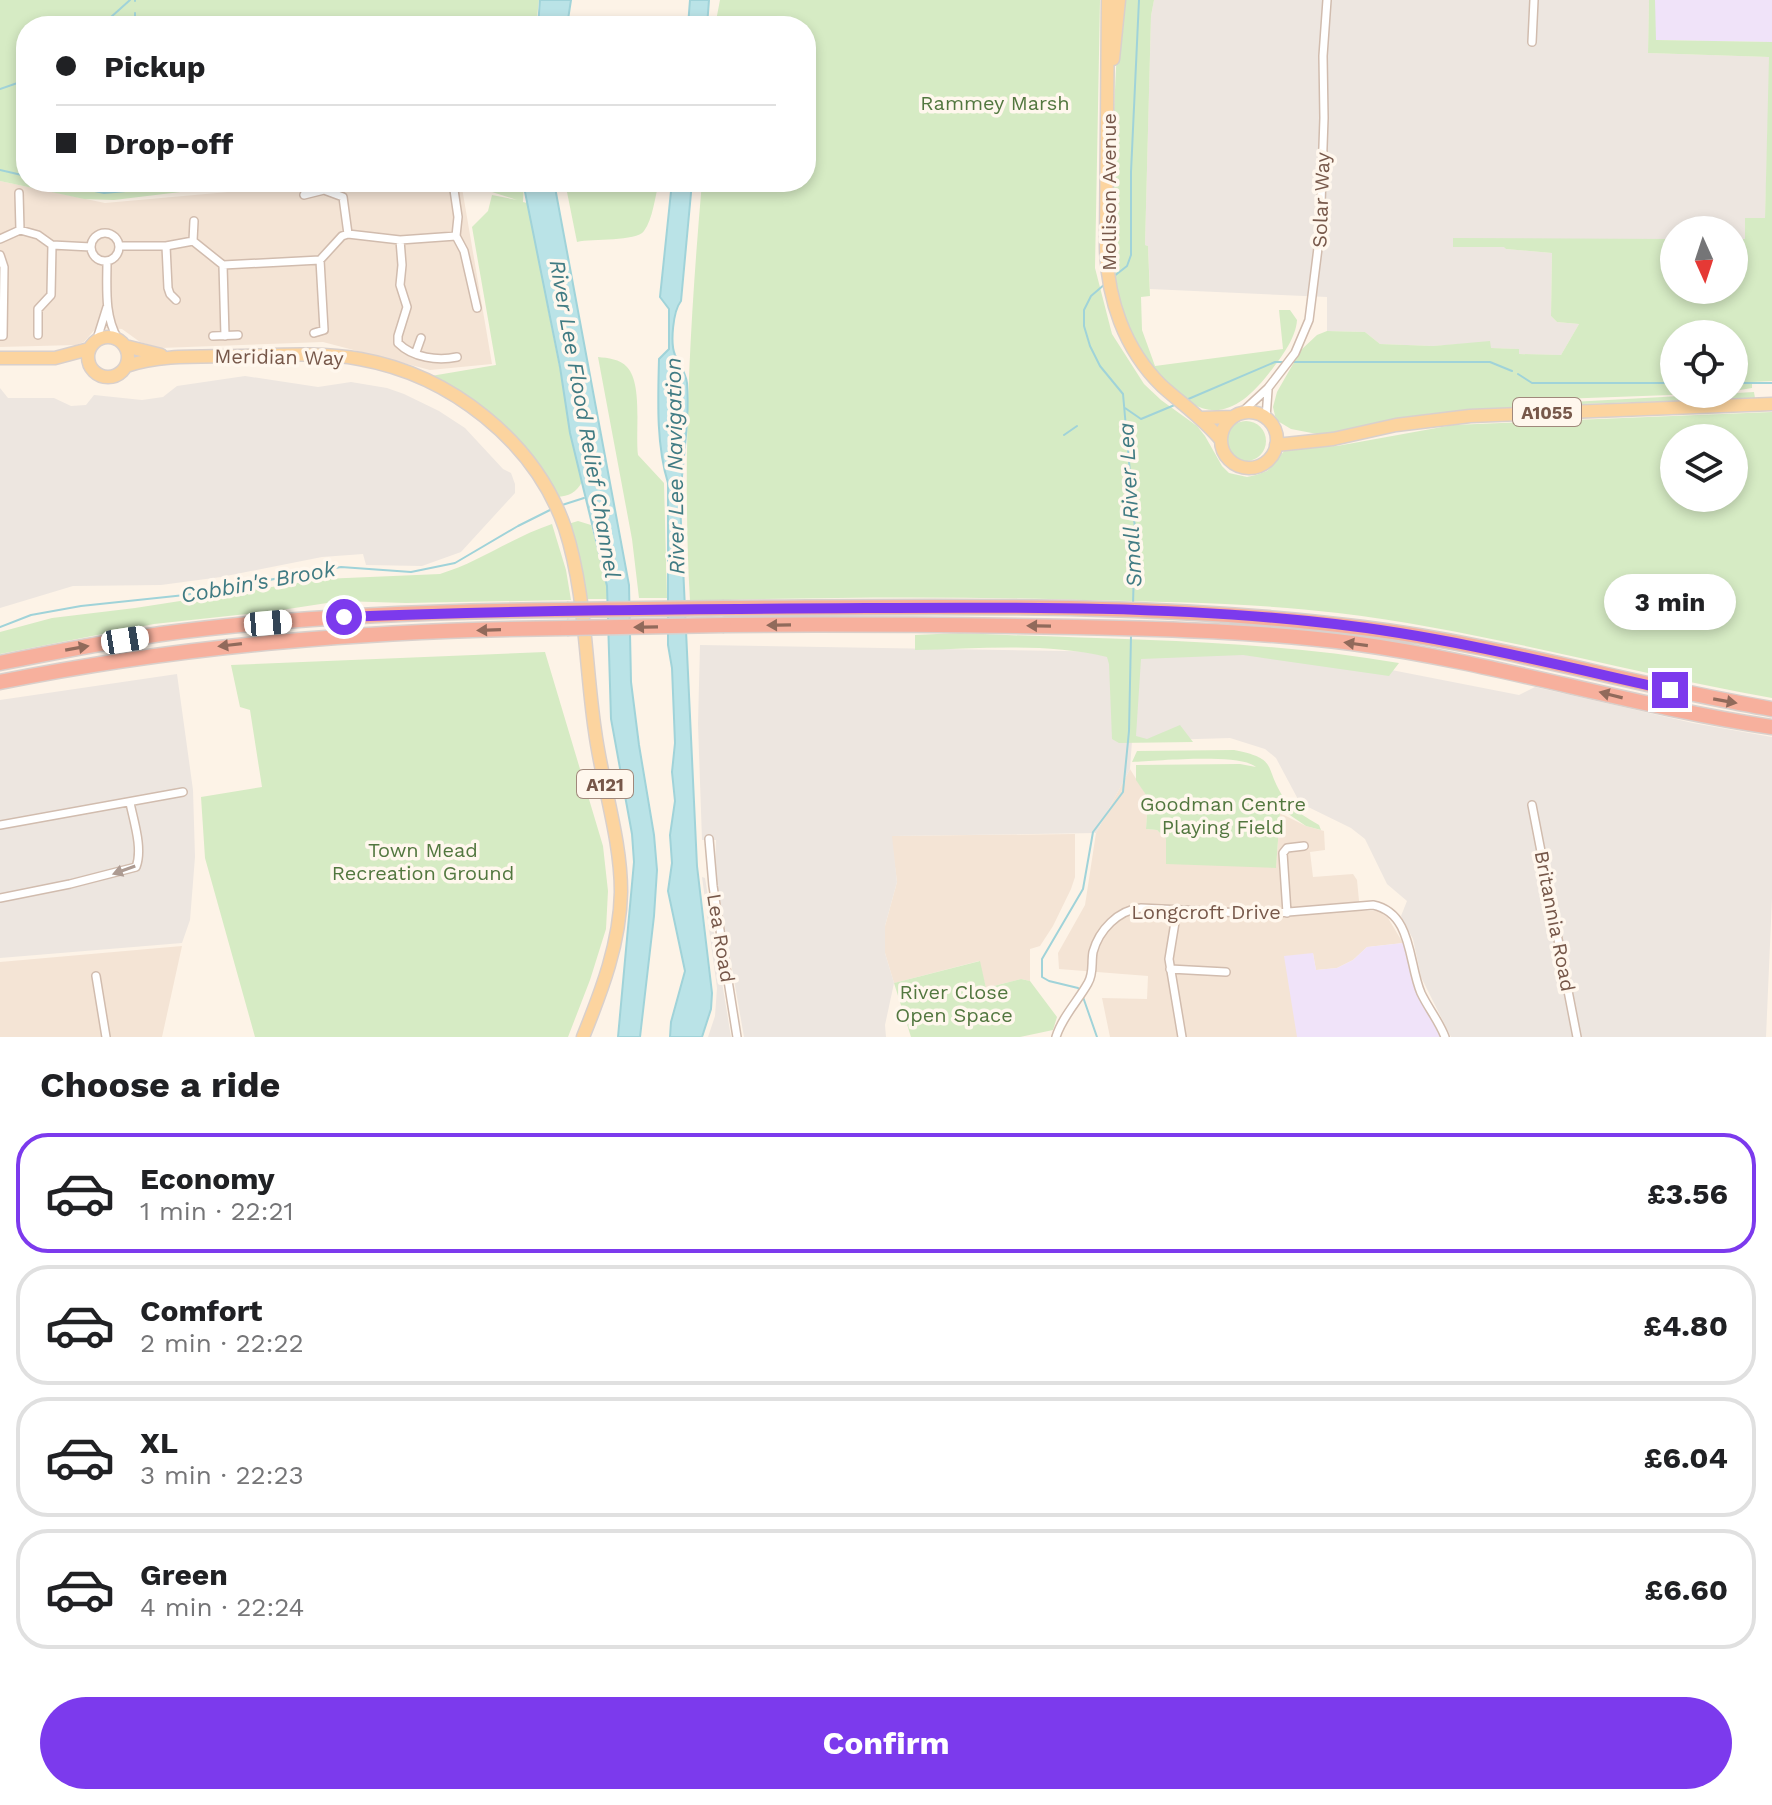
<!DOCTYPE html>
<meta charset="utf-8">
<style>
body{margin:0;font-family:"Work Sans",sans-serif;background:#f6f6f6;color:#202124;height:100vh;display:flex;flex-direction:column;font-size:30px;white-space:nowrap}
*{box-sizing:border-box;margin:0}
p{font-size:26px;color:#757577}
.icon{flex:none;width:44px;height:44px;fill:none;stroke:currentColor;stroke-width:2;stroke-linecap:round;stroke-linejoin:round}
.map{position:relative;height:1037px;overflow:hidden}
.details{display:flex;flex-direction:column;background:#fff;flex:1}
.details>*{flex:none}
.banner{position:absolute;left:16px;top:16px;width:800px;height:176px;border-radius:32px;box-shadow:0 4px 12px #0003;display:grid;align-content:center;height:176px;padding:0 40px;background:#fff}
.needle{width:52px;rotate:177deg}
.controls{position:absolute;left:1660px;top:216px;display:grid;gap:16px}
.controls a{display:grid;place-items:center;width:88px;height:88px;border-radius:50%;background:#fff;box-shadow:0 4px 12px #0003;font-size:40px}
.end{position:absolute;width:36px;height:36px;margin:-18px;border:10px solid #7c3aed;background:#fff;box-shadow:0 0 0 4px #fff}
.from{border-radius:50%}
.bubble{position:absolute;height:56px;border-radius:28px;background:#fff;box-shadow:0 4px 12px #0003;font-size:26px;font-weight:700;line-height:56px;text-align:center}
.car{position:absolute;width:24px;height:48px;margin:-24px -12px;border-radius:10px;box-shadow:0 0 6px 2px #0007;background:linear-gradient(#fff 24%,#345 0 40%,#fff 0 76%,#345 0 86%,#fff 0)}
.banner b{display:flex;align-items:center;gap:28px;height:76px;font-size:30px}
.banner b+b{border-top:2px solid #e0e0e0}
.banner i{width:20px;height:20px;background:#202124}
ul{padding:0;list-style:none}
li{display:flex;align-items:center;gap:24px;height:120px;margin:0 16px 12px;padding:0 24px;border:4px solid #e0e0e0;border-radius:32px}
li div{flex:1}
li b{display:block;font-size:30px}
li em{font-style:normal;font-weight:700}
li.active{border-color:#7c3aed}
li>.icon{width:72px;height:72px;stroke-width:1.5}
h2{padding:0 40px;font-size:36px;line-height:96px}
.primary-button{display:flex;gap:16px;margin-top:auto;padding:16px 40px}
.primary-button a{flex:1;height:92px;border-radius:48px;background:#7c3aed;color:#fff;font-size:32px;font-weight:700;line-height:92px;text-align:center}
.map>svg:first-child{display:block}
.residential{fill:#f4e4d5}
.industrial{fill:#ede6e0}
.education{fill:#f0e3f9}
.green{fill:#d6ebc4;fill-rule:evenodd}
.water{fill:#bae3e7;stroke:#a0d3d9;stroke-width:2}
.lines{fill:none;stroke-linecap:round;stroke-linejoin:round}
.stream{stroke:#a0d3d9;stroke-width:2}
.minor-casing{stroke:#d1bcae;stroke-width:10}
.primary-casing{stroke:#d9d0cc;stroke-width:15}
.motorway-casing{stroke:#d9d0cc;stroke-width:17}
.minor{stroke:#fff;stroke-width:7}
.primary{stroke:#fcd49f;stroke-width:12}
.motorway{stroke:#f7b09d;stroke-width:14}
.motorway-bridge-casing{stroke:#d9d0cc;stroke-width:17;stroke-linecap:butt}
.motorway-bridge{stroke:#f7b09d;stroke-width:14}
.oneway{fill:#916a5b}
.oneway2{fill:#ad9b92}
.route{stroke:#7c3aed;stroke-width:10}
.labels{text-anchor:middle;dominant-baseline:central;stroke-width:7;stroke-linejoin:round;paint-order:stroke}
.shield{fill:#fff7ed;stroke:#a0887b;stroke-width:2}
.shield-label{font-size:18px;font-weight:bold;fill:#77584a}
.park-label{font-size:20px;fill:#52773f;stroke:#fff7ed}
.street-label{font-size:20px;fill:#77584a;stroke:#fff7ed}
.water-label{font-size:22px;font-style:italic;fill:#407b83;stroke:#fff7ed}
</style>
<div class="map">
<svg width="1772" height="1037" viewBox="0 0 1772 1037">
<rect width="100%" height="100%" fill="#fdf3e7"/>
<path class="residential" d="M0 181 105 203 340 182H461L492 364 430 370 323 342 160 348 140 342 122 329 97 327 84 342 76 345 0 347Z
M1130 769 1148 798 1146 829 1157 830 1166 839 1276 868 1280 813 1306 826 1324 831 1325 850 1310 852 1313 877 1353 874 1357 880 1360 911H1379L1388 918 1403 943 1367 947 1353 960 1337 968 1316 970 1313 953 1297 1037H1110L1102 998 1147 999 1148 976 1059 969 1058 953 1085 905 1096 833Z
M1075 834V877L1071 889 1053 926 1040 946 1030 949V981L1021 979 986 988 979 961 894 983 885 953V926L897 882 891 836Z
M182 946 162 1037H0V962Z"/>
<path class="industrial" d="M1154 0H1649L1648 53 1770 57 1765 218 1745 239H1734V230H1674V239L1454 247H1505L1506 249 1552 253 1551 316 1557 322 1579 324 1561 355 1518 354V349L1490 348V342L1433 346 1380 344 1365 332 1327 331V297L1150 289 1148 246 1145 245 1151 16Z
M245 376 318 387 351 382 387 388 404 394 439 411 465 428 503 469 511 473 515 484V493L461 552 422 566 366 565 363 554 322 557 221 577 161 585 73 586 0 608V388L8 398H54L71 406 86 405 94 395 142 400 163 397 177 386Z
M700 645 1315 655 1519 695 1535 687 1693 723 1772 737V898L1766 1037H1451L1421 977 1413 939 1401 916 1407 901 1387 884 1365 839 1351 828 1300 803 1276 758 1265 749 1230 738 1132 741 1130 769 1096 833 892 836 897 882 885 926V953L894 983 885 1025 886 1037H744L715 871 716 840H702L698 724Z
M177 674 193 790 195 857 190 920 182 943 0 958V700Z
M702 877 705 878 731 1037H708L715 1016 717 988Z"/>
<path class="education" d="M1655 0H1772V42L1655 40Z
M1403 943 1413 983 1440 1037H1297L1284 956 1313 953 1316 970 1337 968 1353 960 1367 947Z"/>
<path class="green" d="M0 0H539L536 26H26V182H293L222 187 114 200 84 199 0 181Z
M720 0H1100L1095 268 1112 334 1144 384 1161 400 1197 426 1205 436 1222 466 1229 473 1247 477 1256 475 1267 471 1286 449 1337 446 1453 425 1772 412V698C1627 672 1485 631 1338 613 1254 603 1169 602 1084 600 952 596 821 597 690 601 682 461 690 321 702 182H806V26H715ZM1674 438H1734V498H1674Z
M1121 0H1154L1151 16 1145 245 1148 246 1150 296 1141 297 1142 330 1155 366 1283 349 1279 310H1290L1297 320C1296 337 1283 355 1273 368 1238 415 1208 427 1165 382 1151 367 1137 352 1129 333 1106 273 1111 221 1113 158 1114 105 1116 53 1121 0Z
M1649 0H1655L1656 40 1772 42V381L1752 382V388L1734 391V334H1674V394H1698L1532 400 1515 408 1427 414 1341 432 1317 434 1291 429 1276 420 1273 407 1277 392 1301 350 1317 335 1327 331 1365 332 1380 344 1433 346 1490 341 1491 348 1519 349V354L1561 355 1579 324 1557 322 1551 316 1552 253 1506 249 1504 247H1453V238L1674 239V290H1734V239H1745V218H1765L1769 57 1648 53Z
M491 182H524L523 202 527 203 582 482C576 493 569 496 557 497L532 458 431 376 496 365 472 227 488 211 492 195 517 200 492 192Z
M565 182H659C655 196 653 219 644 231 636 242 593 238 577 242Z
M598 357C608 358 620 359 627 367 643 384 635 433 638 455L664 483 667 598H639L632 539Z
M1754 392 1755 398 1553 405V403Z
M1226 441a20 20 0 1 1 40 0a20 20 0 1 1-40 0Z
M578 521 591 525 607 586V599H585L568 524Z
M552 524 566 570 571 600 406 603 340 601 275 611 154 624 0 654V632L52 618 135 608 323 579 440 574C480 562 513 537 552 524Z
M960 633C1107 640 1254 638 1399 663L1389 676 1243 655 1141 659 1136 736 1147 739 1180 725 1193 742 1119 743 1112 739 1109 664 1107 657C1046 642 977 649 915 650V635Z
M545 652 603 846 608 891 606 929 590 980 568 1037H255L205 858 201 797 262 787 250 710 240 707 231 665Z
M1234 750C1280 759 1263 767 1284 798 1293 810 1307 818 1319 825L1321 830 1306 826 1278 807 1280 813 1276 868 1166 864V839L1157 830 1146 829 1148 798 1136 780V765L1240 764 1256 767C1240 753 1156 761 1132 762L1137 751Z
M980 961 986 988 1021 979 1030 981 1057 1017 1053 1030 1020 1037H911L894 983Z"/>
<path class="water" d="M540 0H571L567 26H538Z
M690 0H709L707 26H688Z
M523 182H554L629 585 631 682 639 745 654 835 657 870 654 916 640 1037H618L634 862 632 834 611 719 607 586 570 433 560 367Z
M672 182H692L681 301C673 311 670 343 675 355 679 364 686 373 687 383 690 423 682 462 680 502L697 866 712 993 711 1009 702 1037H670L671 1022 685 971 668 891 672 863 670 835 675 801 672 772 675 743 672 668 668 645V483C656 444 658 399 659 359L669 349V309L660 297Z"/>
<g class="lines">
<path class="stream" d="M135 1V0
M135 13V26
M101 26 130 0
M0 89 26 80
M0 170 26 176
M53 182 104 193 223 182
M1113 277 1127 266 1131 255V172L1139 0
M1105 284 1091 296 1084 310V326L1090 346 1100 366 1123 394 1135 529 1133 605
M1291 362H1490L1512 371
M1518 374 1532 383H1674
M1734 383H1772
M1186 400 1275 362H1284
M1125 408 1141 419 1177 404
M1064 435 1077 426
M559 506 584 498
M0 627 31 615 81 606 185 595 341 567 411 572 455 563 518 526 550 510
M1080 991 1078 988 1049 981 1042 977V959L1083 889 1093 832 1123 792 1129 731 1131 636
M1083 997 1097 1037"/>
<g class="minor-casing">
<path id="minor" d="M1532 42 1534 0
M453 183 458 217 456 236 464 251 477 308
M19 193 20 230
M304 195 324 190 343 197 348 234
M91 247a14 14 0 1 1 28 0a14 14 0 1 1-28 0Z
M0 239 20 230 38 235 52 245 91 247
M400 240 402 265 400 285 407 307 398 336V343C413 358 438 361 457 357
M193 241 194 221
M119 246H166L193 241 223 265 320 260 342 236 348 234 400 240 456 236
M166 246 168 288 170 294 176 300
M0 255 4 267 3 336H0
M107 261C107 287 104 316 118 339
M223 265 225 336
M314 333 324 330 320 260
M38 335V309L51 295 52 245
M213 336 238 335
M97 339 107 307
M416 352 421 338
M1240 414 1268 388 1295 353 1309 320 1320 232 1324 118 1323 56 1327 0
M1266 418 1268 390
M1532 805 1577 1037
M0 825 183 792
M709 839 713 886 737 1037
M0 898 70 884 136 867C143 849 134 822 130 803
M1177 910 1169 959 1182 1037
M1287 913 1283 853 1287 848 1304 846
M1170 969 1226 972
M96 976 106 1037
M1056 1037C1062 1017 1078 1001 1088 983 1094 973 1091 963 1093 952 1099 930 1118 910 1141 908L1263 914 1373 905C1413 913 1408 963 1421 993 1428 1008 1439 1021 1445 1037"/>
</g>
<g class="primary-casing">
<path id="primary" d="M1108 0 1106 246C1107 298 1124 349 1162 386 1182 404 1204 419 1221 440
M1113 59 1119 0
M88 357a20 20 0 1 1 40 0a20 20 0 1 1-40 0Z
M125 346 161 355
M0 358H55L89 349
M126 366C163 354 201 357 240 356 280 355 320 352 360 359 450 375 535 441 565 528 586 593 585 664 595 731 602 784 621 838 621 892 620 943 602 990 583 1037
M1221 440a28 28 0 1 1 56 0a28 28 0 1 1-56 0Z
M1201 418 1233 417
M1276 445 1333 439 1396 425 1470 416 1772 404"/>
</g>
<g class="motorway-casing">
<path id="motorway" d="M724 608C937 607 1152 601 1363 628 1502 645 1635 686 1772 709
M724 625C841 624 958 625 1075 627 1167 629 1260 631 1352 643 1494 662 1630 706 1772 727
M0 663C54 652 107 642 161 634 295 616 432 611 567 610
M0 682C188 644 376 630 567 628"/>
</g>
<use href="#minor" class="minor"/>
<use href="#primary" class="primary"/>
<use href="#motorway" class="motorway"/>
<g class="motorway-bridge-casing">
<path id="motorway-bridge" d="M567 610 724 608
M567 628 724 625"/>
</g>
<use href="#motorway-bridge" class="motorway-bridge"/>
</g>
<defs><path id="oneway-solid" d="M-6-.8H1V-3.2L6.5 0L1 3.2V.8H-6Z" transform="scale(2)"/></defs>
<g class="oneway">
<use href="#oneway-solid" transform="translate(779 625) rotate(179)"/>
<use href="#oneway-solid" transform="translate(1039 626) rotate(-179)"/>
<use href="#oneway-solid" transform="translate(646 627) rotate(179)"/>
<use href="#oneway-solid" transform="translate(489 630) rotate(178)"/>
<use href="#oneway-solid" transform="translate(1356 644) rotate(-172)"/>
<use href="#oneway-solid" transform="translate(230 645) rotate(173)"/>
<use href="#oneway-solid" transform="translate(77 648) rotate(-10)"/>
<use href="#oneway-solid" transform="translate(1611 695) rotate(-166)"/>
<use href="#oneway-solid" transform="translate(1725 701) rotate(10)"/>
</g>
<use class="oneway2" href="#oneway-solid" transform="translate(124 870) rotate(160)"/>
<g class="lines">
<path class="route" d="M344 617C518 610 692 609 866 608 1022 607 1180 606 1335 624 1448 637 1558 665 1670 690"/>
</g>
<g class="labels">
<g class="shield">
<rect x="1513" y="398" width="68" height="28" rx="6"/>
<rect x="577" y="770" width="56" height="28" rx="6"/>
</g>
<g class="shield-label">
<text x="1547" y="412">A1055</text>
<text x="605" y="784">A121</text>
</g>
<g class="park-label">
<text x="995" y="103">Rammey Marsh</text>
<text x="1223" y="804">Goodman Centre<tspan x="1223" dy="23">Playing Field</tspan></text>
<text x="423" y="850">Town Mead<tspan x="423" dy="23">Recreation Ground</tspan></text>
<text x="954" y="992">River Close<tspan x="954" dy="23">Open Space</tspan></text>
</g>
<g class="street-label">
<text transform="translate(1109 192) rotate(-90)">Mollison Avenue</text>
<text transform="translate(1321 200) rotate(-88)">Solar Way</text>
<text transform="translate(279 357) rotate(1)">Meridian Way</text>
<text x="1206" y="912">Longcroft Drive</text>
<text transform="translate(1555 921) rotate(79)">Britannia Road</text>
<text transform="translate(721 938) rotate(81)">Lea Road</text>
</g>
<g class="water-label">
<text transform="translate(585 419) rotate(80)">River Lee Flood Relief Channel</text>
<text transform="translate(675 466) rotate(-91)">River Lee Navigation</text>
<text transform="translate(1130 505) rotate(-93)">Small River Lea</text>
<text transform="translate(258 582) rotate(-10)">Cobbin's Brook</text>
</g>
</g>
</svg>
<div class="controls">
<a><svg class="needle" viewBox="-14 -14 28 28"><path d="M0-13l5 13h-10z" fill="#e53935"/><path d="M0 13l5-13h-10z" fill="#757577"/></svg></a>
<a><svg class="icon" aria-label="locate" viewBox="0 0 24 24"><circle cx="12" cy="12" r="6"/><path d="M12 2v4M12 18v4M2 12h4M18 12h4"/></svg></a>
<a><svg class="icon" aria-label="layers" viewBox="0 0 24 24"><path d="M12 4l9 5-9 5-9-5zM3 14l9 5 9-5"/></svg></a>
</div>
<i class="end from" style="left:344px;top:617px"></i>
<i class="end" style="left:1670px;top:690px"></i>
<div class="bubble" style="left:1604px;top:574px;width:132px">3 min</div>
<i class="car" style="left:268px;top:623px;rotate:85deg"></i>
<i class="car" style="left:125px;top:640px;rotate:81deg"></i>
<div class="banner">
<b><i class="from"></i>Pickup</b>
<b><i></i>Drop-off</b>
</div>
</div>
<section class="details">
<h2>Choose a ride</h2>
<ul>
<li class="active"><svg class="icon" aria-label="car" viewBox="0 0 24 24"><path d="M5 17H2v-5l4-1 3-4h7l3 4 3 1v5h-3M9 17h6M6 11h13"/><circle cx="7" cy="17" r="2"/><circle cx="17" cy="17" r="2"/></svg><div><b>Economy</b><p>1 min · 22:21</p></div><em>£3.56</em></li>
<li><svg class="icon" aria-label="car" viewBox="0 0 24 24"><path d="M5 17H2v-5l4-1 3-4h7l3 4 3 1v5h-3M9 17h6M6 11h13"/><circle cx="7" cy="17" r="2"/><circle cx="17" cy="17" r="2"/></svg><div><b>Comfort</b><p>2 min · 22:22</p></div><em>£4.80</em></li>
<li><svg class="icon" aria-label="car" viewBox="0 0 24 24"><path d="M5 17H2v-5l4-1 3-4h7l3 4 3 1v5h-3M9 17h6M6 11h13"/><circle cx="7" cy="17" r="2"/><circle cx="17" cy="17" r="2"/></svg><div><b>XL</b><p>3 min · 22:23</p></div><em>£6.04</em></li>
<li><svg class="icon" aria-label="car" viewBox="0 0 24 24"><path d="M5 17H2v-5l4-1 3-4h7l3 4 3 1v5h-3M9 17h6M6 11h13"/><circle cx="7" cy="17" r="2"/><circle cx="17" cy="17" r="2"/></svg><div><b>Green</b><p>4 min · 22:24</p></div><em>£6.60</em></li>
</ul>
<div class="primary-button"><a>Confirm</a></div>
</section>
